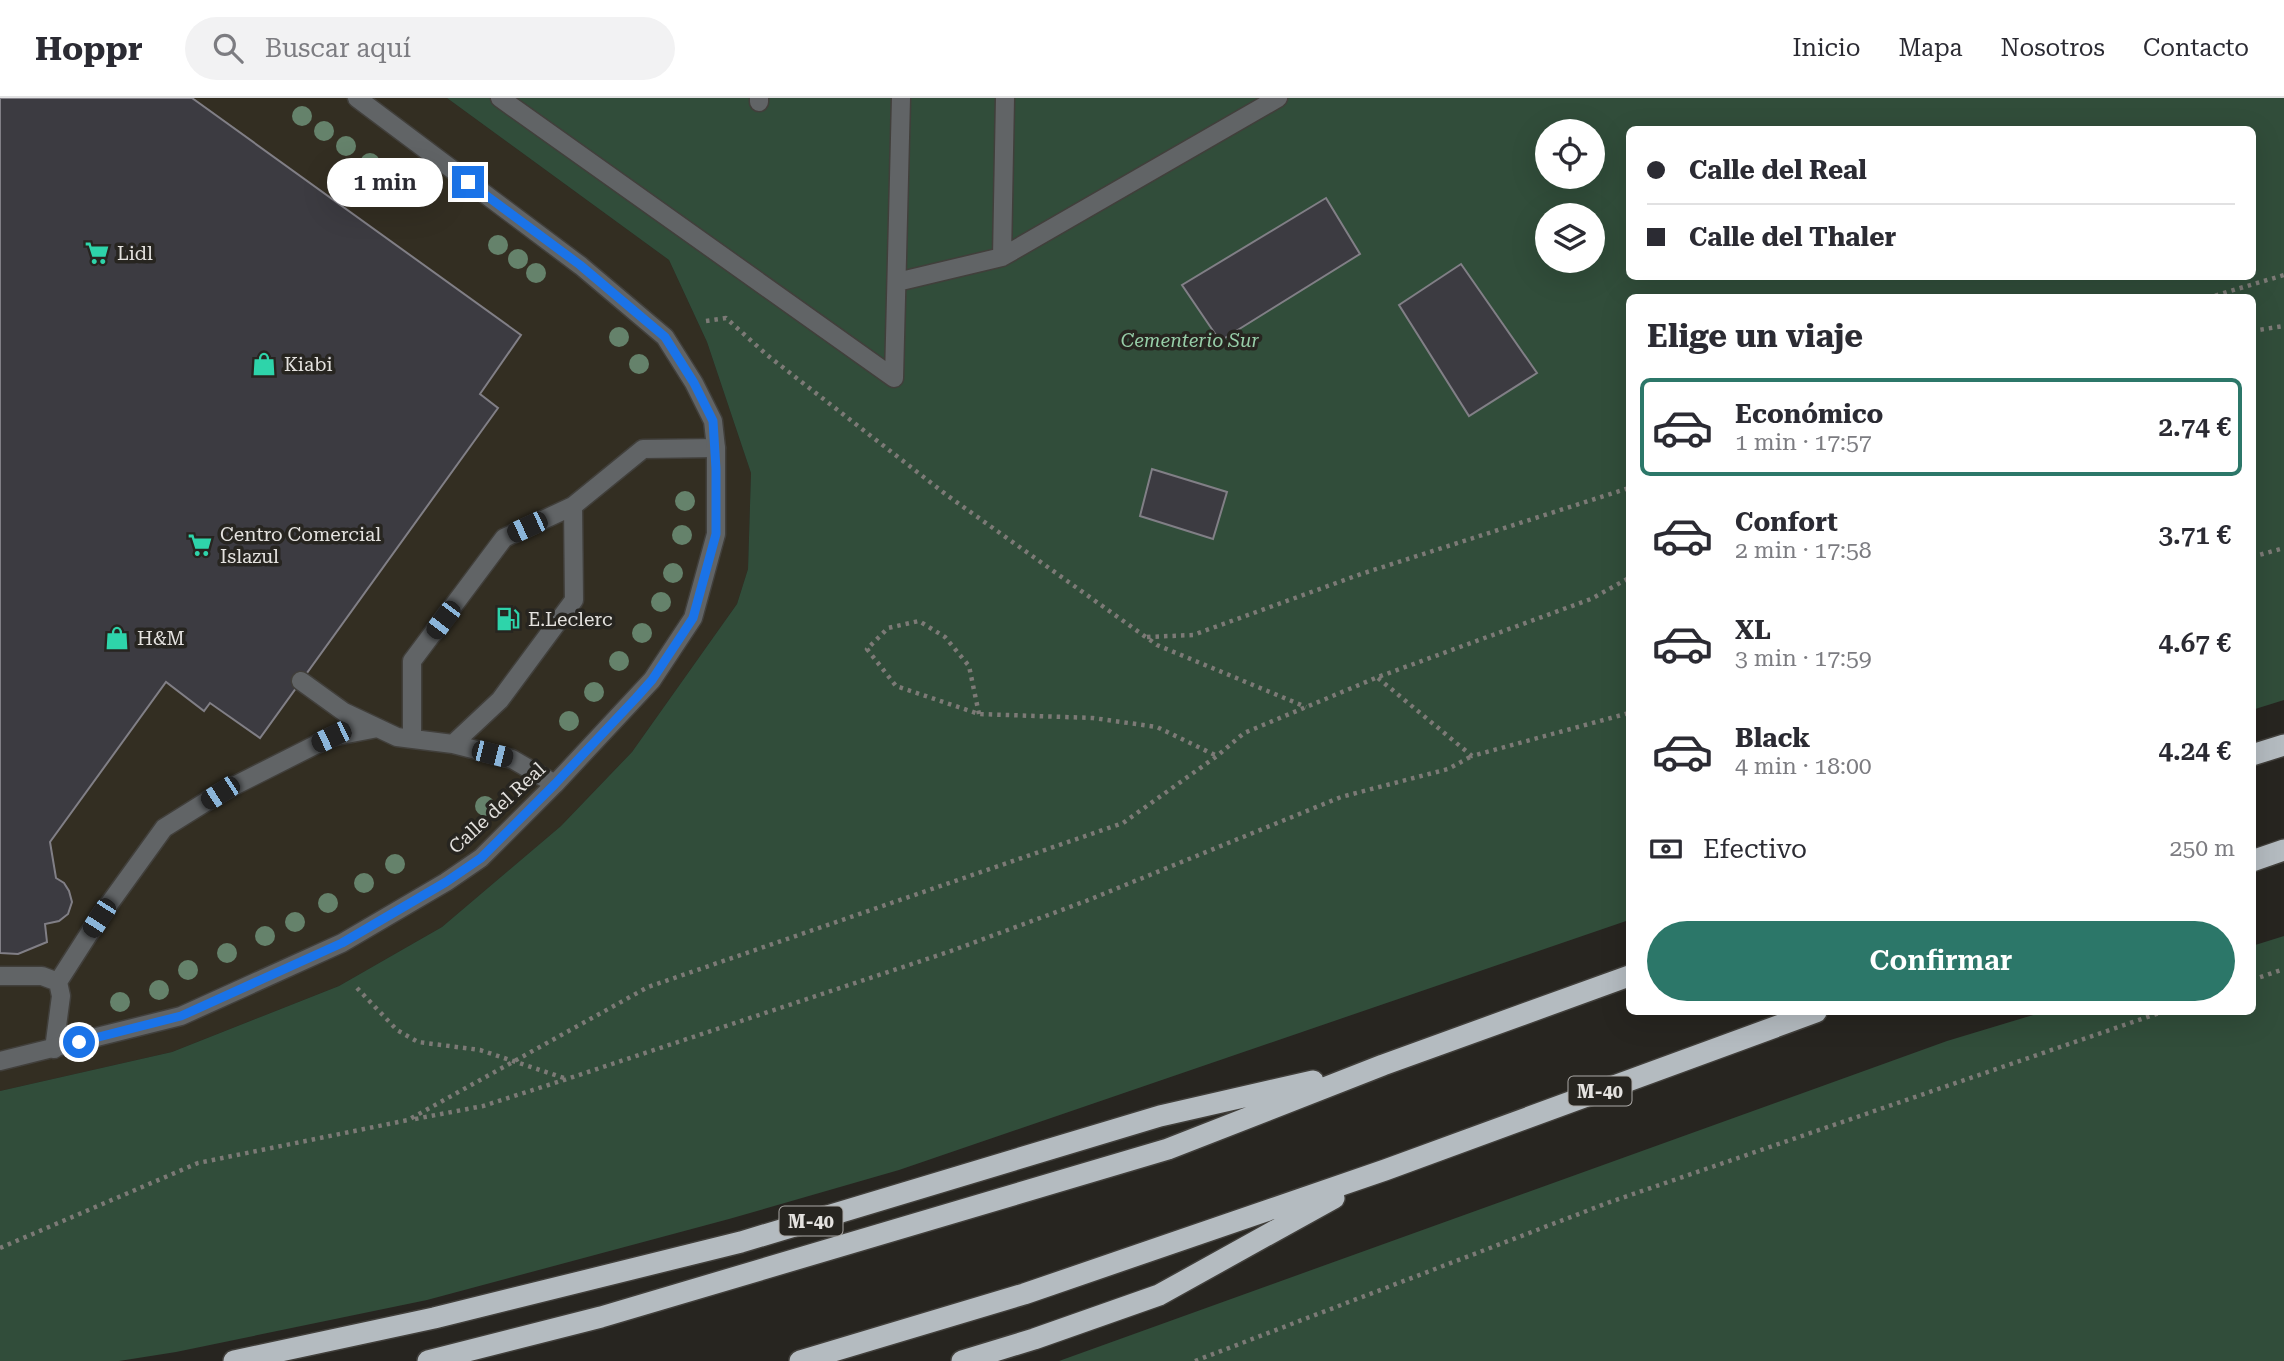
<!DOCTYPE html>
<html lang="es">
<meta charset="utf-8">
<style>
body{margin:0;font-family:"Roboto Serif",serif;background:#f2f2f3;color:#2b2b33;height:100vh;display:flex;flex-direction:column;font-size:26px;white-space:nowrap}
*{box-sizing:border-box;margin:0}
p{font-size:23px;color:#7c7c81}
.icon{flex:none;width:38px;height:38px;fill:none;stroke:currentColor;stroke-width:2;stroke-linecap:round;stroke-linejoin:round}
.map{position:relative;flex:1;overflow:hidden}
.sheet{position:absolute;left:1626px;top:196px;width:630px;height:721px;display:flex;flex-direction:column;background:#fff;border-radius:10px;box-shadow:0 7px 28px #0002}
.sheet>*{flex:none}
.top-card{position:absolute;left:1626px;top:28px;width:630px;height:154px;border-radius:10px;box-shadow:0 7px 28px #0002;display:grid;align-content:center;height:154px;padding:0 21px;background:#fff}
.fabs{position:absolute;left:1535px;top:21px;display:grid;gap:14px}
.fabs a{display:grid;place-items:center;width:70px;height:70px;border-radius:50%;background:#fff;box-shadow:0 7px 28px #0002;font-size:35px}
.end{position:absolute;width:32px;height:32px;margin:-16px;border:9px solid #1a73e8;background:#fff;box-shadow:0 0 0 4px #fff}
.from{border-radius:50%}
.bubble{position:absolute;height:49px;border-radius:24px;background:#fff;box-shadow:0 7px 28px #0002;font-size:23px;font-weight:600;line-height:49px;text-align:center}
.car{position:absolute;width:21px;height:42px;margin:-21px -10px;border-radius:9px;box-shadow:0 0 5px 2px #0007;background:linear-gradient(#222 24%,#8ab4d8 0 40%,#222 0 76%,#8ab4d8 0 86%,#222 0)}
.top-card b{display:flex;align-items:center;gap:24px;height:66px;font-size:26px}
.top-card b+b{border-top:2px solid #e1e1e2}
.top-card i{width:18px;height:18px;background:#2b2b33}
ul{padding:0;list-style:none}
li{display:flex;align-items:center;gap:21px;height:98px;margin:0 14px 10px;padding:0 7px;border:4px solid transparent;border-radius:10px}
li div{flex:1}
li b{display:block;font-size:26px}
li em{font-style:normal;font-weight:600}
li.on{border-color:#2c7769}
li>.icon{width:63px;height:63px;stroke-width:1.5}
h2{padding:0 21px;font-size:32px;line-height:84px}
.pay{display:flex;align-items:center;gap:18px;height:77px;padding:0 21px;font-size:26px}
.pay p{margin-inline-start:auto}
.button{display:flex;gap:14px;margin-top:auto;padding:14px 21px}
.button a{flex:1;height:80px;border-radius:42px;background:#2c7769;color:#fff;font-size:28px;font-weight:600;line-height:80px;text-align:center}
header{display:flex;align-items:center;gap:42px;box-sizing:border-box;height:98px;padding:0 35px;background:#fff;border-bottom:2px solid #e1e1e2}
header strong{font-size:33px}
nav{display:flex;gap:38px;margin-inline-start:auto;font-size:24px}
.search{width:490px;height:63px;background:#f2f2f3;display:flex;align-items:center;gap:18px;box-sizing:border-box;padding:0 24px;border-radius:38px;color:#7c7c81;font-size:26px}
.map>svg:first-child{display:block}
.built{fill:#332e22}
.green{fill:#314d3a;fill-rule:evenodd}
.building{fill:#3c3b41;stroke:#817f86;stroke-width:2}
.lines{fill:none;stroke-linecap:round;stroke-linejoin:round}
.service-casing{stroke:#413f3b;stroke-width:21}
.tertiary-casing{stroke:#413f3b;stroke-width:21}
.motorway-casing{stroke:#413f3b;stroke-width:24}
.path{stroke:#7c7a76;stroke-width:4.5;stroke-dasharray:3.5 5;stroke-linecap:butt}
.service{stroke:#616466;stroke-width:18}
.tertiary{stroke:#616466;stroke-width:18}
.motorway{stroke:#b4bbc0;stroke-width:21}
.tree{fill:#65826b}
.route{stroke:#1a73e8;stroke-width:9}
.labels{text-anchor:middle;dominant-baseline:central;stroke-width:7;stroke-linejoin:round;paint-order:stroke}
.shield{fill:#272520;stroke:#aba9a6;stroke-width:2}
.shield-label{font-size:18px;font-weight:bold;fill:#e4e2df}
.poi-label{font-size:19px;fill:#e4e2df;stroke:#272520;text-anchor:start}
.park-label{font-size:19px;font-style:italic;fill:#97cea8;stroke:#272520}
.street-label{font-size:19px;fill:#e4e2df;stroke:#272520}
</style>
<header>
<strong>Hoppr</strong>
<div class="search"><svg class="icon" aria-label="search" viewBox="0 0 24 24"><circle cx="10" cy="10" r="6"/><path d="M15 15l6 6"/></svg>Buscar aquí</div>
<nav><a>Inicio</a><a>Mapa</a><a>Nosotros</a><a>Contacto</a></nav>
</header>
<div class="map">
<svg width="2284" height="1263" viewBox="0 0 2284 1263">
<rect width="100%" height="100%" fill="#272520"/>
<path class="built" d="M0 0H447L669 162 707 244 751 375 748 471 737 506 632 654 561 728 442 829 339 888 172 954 0 993Z"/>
<path class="green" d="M447 0H2284V602L2252 612V200H1629V822L899 1072 729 1121 427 1202 176 1254 119 1263H0V993L172 954 339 888 442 829 561 728 632 654 737 506 748 471 751 375 707 244 669 162ZM1629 32H2252V178H1629ZM1547 33H1592V79H1547ZM1547 117H1592V163H1547Z
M2284 838V1263H1059L1947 943 2043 914H2252V848Z"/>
<path class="building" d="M0 0H192L521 237 480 296 498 310 260 640 210 605 204 613 166 584 50 744 56 780 64 785 69 793 72 804 68 816 59 823 45 826 47 844 18 856 0 855Z
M1326 100 1360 156 1220 243 1182 187Z
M1461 166 1537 275 1469 318 1399 207Z
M1152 371 1227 394 1213 441 1140 418Z"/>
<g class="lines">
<g class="service-casing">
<path id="service" d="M500 0 894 280 901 0
M759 4V0
M1002 159 1005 0
M897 184 1002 159 1278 0
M301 583 344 614 397 639 453 646 512 661 555 686
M412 641V563L504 440 573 408 643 351 716 350
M453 646 500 602 574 502 573 408
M0 878H42L58 884 61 898 54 951
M58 884 99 820 164 730 220 695 331 639 378 630"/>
</g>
<g class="tertiary-casing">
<path id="tertiary" d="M0 963 181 918 342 845 446 784 481 760 555 686 652 582 693 520 716 436V350L713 323 694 285 665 239 581 168 357 0"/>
</g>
<g class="motorway-casing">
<path id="motorway" d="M2252 657 2284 647
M2252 763 2284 752
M234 1263 434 1220 741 1144 1160 1018 1313 983
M428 1263 601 1219 1168 1051 1383 967 1629 878
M800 1263 1024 1196 1385 1072 1816 914
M962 1263 1034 1241 1159 1197 1334 1100"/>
</g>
<path class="path" d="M2207 200 2284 177
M706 223 726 220 767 257 948 398 1157 547 1306 609
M2252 233 2284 228
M2252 459 2284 450
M1147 539 1193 537 1361 476 1629 390
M1378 580 1472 658 1629 615
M979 616 969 568 945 539 919 523 888 530 867 551 896 588 979 616 1093 620 1157 629 1217 658
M2252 882 2284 871
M357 890 397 932 418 944 480 952 567 981
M415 1021 483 1008 567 981 951 853 1086 803 1341 699 1448 671 1472 658
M0 1150 198 1065 408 1022 648 889 1123 725 1217 658 1244 635 1378 579 1591 501 1629 480
M1195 1263 1610 1104 2162 914"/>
<use href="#service" class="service"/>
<use href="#tertiary" class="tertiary"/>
<use href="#motorway" class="motorway"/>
</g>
<g class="tree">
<circle cx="302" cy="18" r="10"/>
<circle cx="324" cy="33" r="10"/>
<circle cx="346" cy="48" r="10"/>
<circle cx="370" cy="65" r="10"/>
<circle cx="394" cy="72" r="10"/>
<circle cx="498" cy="147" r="10"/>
<circle cx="518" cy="161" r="10"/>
<circle cx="536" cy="175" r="10"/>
<circle cx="619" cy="239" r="10"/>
<circle cx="639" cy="266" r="10"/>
<circle cx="685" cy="403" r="10"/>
<circle cx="682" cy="437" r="10"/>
<circle cx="673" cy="475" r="10"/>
<circle cx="661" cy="504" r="10"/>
<circle cx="642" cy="535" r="10"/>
<circle cx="619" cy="563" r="10"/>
<circle cx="594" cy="594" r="10"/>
<circle cx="569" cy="623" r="10"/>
<circle cx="485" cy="708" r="10"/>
<circle cx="395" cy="766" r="10"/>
<circle cx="364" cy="785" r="10"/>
<circle cx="328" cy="805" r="10"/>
<circle cx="295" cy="824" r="10"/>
<circle cx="265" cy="838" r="10"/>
<circle cx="227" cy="855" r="10"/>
<circle cx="188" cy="872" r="10"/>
<circle cx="159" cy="892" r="10"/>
<circle cx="120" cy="904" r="10"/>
</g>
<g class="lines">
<path class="route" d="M79 944 181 918 342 845 446 784 481 760 555 686 636 600 652 582 693 520 716 436V371L713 323 694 285 665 239 580 167 468 84"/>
</g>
<defs>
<g id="supermarket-bare" transform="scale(1.89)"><path d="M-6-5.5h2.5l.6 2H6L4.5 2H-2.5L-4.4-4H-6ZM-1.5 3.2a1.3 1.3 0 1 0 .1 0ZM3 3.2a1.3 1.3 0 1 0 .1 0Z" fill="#2ed4aa" stroke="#272520" stroke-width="2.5" paint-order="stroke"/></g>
<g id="shop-bare" transform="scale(1.89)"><path d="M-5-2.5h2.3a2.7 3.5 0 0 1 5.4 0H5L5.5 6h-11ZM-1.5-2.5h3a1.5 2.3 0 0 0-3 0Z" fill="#2ed4aa" stroke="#272520" stroke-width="2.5" paint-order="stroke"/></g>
<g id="fuel-bare" transform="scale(1.89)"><path d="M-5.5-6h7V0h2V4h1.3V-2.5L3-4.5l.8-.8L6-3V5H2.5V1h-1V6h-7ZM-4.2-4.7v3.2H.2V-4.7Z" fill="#2ed4aa" stroke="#272520" stroke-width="2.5" paint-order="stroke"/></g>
</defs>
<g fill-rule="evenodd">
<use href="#supermarket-bare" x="97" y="155"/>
<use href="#shop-bare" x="264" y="266"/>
<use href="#supermarket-bare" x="200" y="447"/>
<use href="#fuel-bare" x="508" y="521"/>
<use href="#shop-bare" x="117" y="540"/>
</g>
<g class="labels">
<g class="shield">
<rect x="1568.5" y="978.5" width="63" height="29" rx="5"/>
<rect x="779.5" y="1108.5" width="63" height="29" rx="5"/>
</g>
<g class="shield-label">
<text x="1600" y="993">M-40</text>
<text x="811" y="1123">M-40</text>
</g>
<g class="poi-label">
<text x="117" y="155">Lidl</text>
<text x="284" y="266">Kiabi</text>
<text x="220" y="436">Centro Comercial<tspan x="220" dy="22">Islazul</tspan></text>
<text x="528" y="521">E.Leclerc</text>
<text x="137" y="540">H&amp;M</text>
</g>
<g class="park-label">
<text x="1190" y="242">Cementerio Sur</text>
</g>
<g class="street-label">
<text transform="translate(497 710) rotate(-43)">Calle del Real</text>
</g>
</g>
</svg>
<div class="fabs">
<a><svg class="icon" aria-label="locate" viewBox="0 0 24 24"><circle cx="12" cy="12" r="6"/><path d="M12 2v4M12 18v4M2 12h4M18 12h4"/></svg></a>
<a><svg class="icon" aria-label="layers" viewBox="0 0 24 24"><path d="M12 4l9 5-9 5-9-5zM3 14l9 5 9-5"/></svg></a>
</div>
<i class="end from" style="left:79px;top:944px"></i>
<i class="end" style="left:468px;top:84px"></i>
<div class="bubble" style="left:327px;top:60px;width:116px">1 min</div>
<i class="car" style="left:527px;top:429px;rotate:245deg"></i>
<i class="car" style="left:443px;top:522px;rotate:217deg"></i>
<i class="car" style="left:331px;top:639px;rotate:244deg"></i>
<i class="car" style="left:492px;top:656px;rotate:104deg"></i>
<i class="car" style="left:220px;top:695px;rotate:237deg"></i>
<i class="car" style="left:99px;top:820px;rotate:213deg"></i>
<div class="top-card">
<b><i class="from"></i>Calle del Real</b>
<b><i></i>Calle del Thaler</b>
</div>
<section class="sheet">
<h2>Elige un viaje</h2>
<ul>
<li class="on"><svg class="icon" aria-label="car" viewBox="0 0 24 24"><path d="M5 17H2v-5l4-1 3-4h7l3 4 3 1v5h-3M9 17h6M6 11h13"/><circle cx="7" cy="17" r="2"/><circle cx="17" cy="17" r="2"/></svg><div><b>Económico</b><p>1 min · 17:57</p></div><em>2.74 €</em></li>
<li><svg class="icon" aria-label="car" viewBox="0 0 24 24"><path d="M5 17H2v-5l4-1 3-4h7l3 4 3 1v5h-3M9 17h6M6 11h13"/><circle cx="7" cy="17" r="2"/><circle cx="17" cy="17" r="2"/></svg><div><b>Confort</b><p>2 min · 17:58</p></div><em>3.71 €</em></li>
<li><svg class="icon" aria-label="car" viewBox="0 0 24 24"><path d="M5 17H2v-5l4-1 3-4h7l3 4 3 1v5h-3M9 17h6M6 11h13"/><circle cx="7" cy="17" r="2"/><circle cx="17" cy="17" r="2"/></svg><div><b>XL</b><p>3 min · 17:59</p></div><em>4.67 €</em></li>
<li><svg class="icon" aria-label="car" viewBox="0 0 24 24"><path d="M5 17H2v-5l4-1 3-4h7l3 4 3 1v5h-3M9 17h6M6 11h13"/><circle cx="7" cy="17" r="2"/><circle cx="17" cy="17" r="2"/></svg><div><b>Black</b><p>4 min · 18:00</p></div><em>4.24 €</em></li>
</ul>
<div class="pay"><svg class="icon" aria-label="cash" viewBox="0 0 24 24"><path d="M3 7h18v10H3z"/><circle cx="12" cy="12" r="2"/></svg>Efectivo<p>250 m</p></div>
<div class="button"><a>Confirmar</a></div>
</section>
</div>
